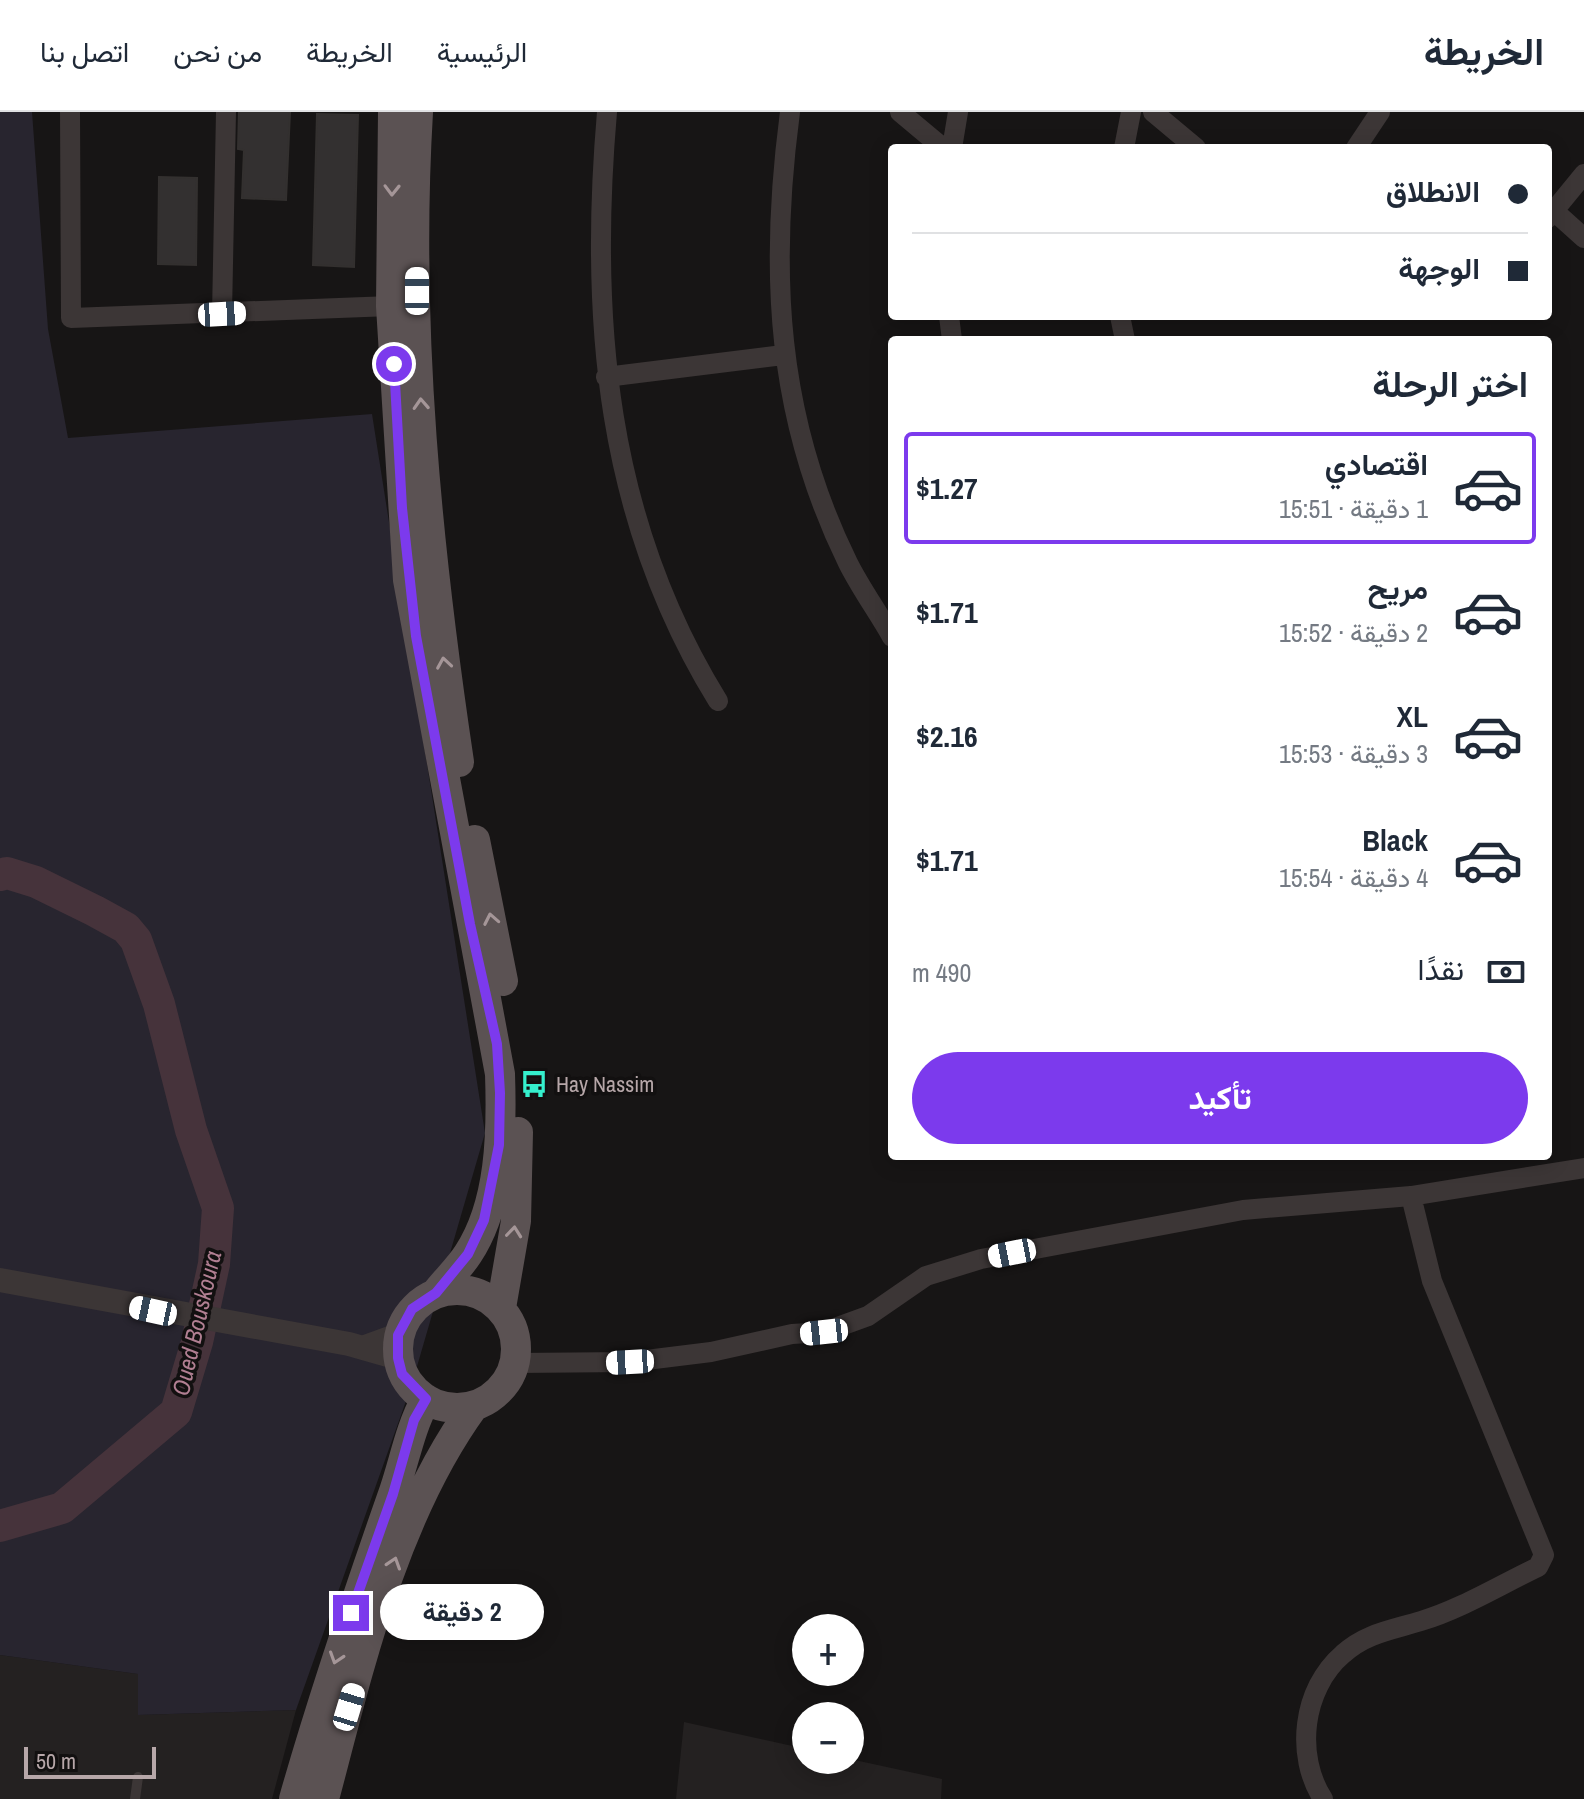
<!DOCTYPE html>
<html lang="ar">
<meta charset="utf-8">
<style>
body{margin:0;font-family:"Archivo Narrow",Vazirmatn,sans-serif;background:#f2f2f3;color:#1f2937;direction:rtl;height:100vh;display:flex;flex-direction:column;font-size:30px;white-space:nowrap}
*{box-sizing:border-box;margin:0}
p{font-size:26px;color:#747a83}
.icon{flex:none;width:44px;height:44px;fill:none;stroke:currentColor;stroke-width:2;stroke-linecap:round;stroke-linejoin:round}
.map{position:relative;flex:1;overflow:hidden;direction:ltr}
.panel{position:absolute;left:888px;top:224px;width:664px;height:824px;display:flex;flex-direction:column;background:#fff;border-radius:8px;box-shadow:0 4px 20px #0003;direction:rtl}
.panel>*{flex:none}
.top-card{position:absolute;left:888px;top:32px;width:664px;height:176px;border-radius:8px;box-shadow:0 4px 20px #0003;direction:rtl;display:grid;align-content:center;height:176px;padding:0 24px;background:#fff}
.buttons{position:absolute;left:792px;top:1502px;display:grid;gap:16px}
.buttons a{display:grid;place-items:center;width:72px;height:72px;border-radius:50%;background:#fff;box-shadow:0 4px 20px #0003;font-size:40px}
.scale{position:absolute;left:24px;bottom:20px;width:132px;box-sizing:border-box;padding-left:8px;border:4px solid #b7a7a9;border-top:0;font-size:22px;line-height:28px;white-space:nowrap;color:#b7a7a9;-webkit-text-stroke:6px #121010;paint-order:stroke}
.end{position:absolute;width:36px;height:36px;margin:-18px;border:10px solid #7c3aed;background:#fff;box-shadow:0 0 0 4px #fff}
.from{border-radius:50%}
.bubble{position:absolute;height:56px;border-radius:28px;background:#fff;box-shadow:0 4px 20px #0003;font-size:26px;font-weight:700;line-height:56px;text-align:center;direction:rtl}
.car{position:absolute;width:24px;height:48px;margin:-24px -12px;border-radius:10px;box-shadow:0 0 6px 2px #0007;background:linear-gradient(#fff 24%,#345 0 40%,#fff 0 76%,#345 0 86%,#fff 0)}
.top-card b{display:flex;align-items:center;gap:28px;height:76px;font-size:30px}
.top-card b+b{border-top:2px solid #e0e1e3}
.top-card i{width:20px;height:20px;background:#1f2937}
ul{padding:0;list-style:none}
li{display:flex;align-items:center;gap:24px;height:112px;margin:0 16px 12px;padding:0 8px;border:4px solid transparent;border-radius:8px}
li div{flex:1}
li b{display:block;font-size:30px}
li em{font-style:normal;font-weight:700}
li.on{border-color:#7c3aed}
li>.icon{width:72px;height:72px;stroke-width:1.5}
h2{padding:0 24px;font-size:36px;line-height:96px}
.pay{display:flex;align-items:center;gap:20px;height:88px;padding:0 24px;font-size:30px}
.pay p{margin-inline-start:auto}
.button{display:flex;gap:16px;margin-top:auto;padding:16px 24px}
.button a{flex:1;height:92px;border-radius:48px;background:#7c3aed;color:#fff;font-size:32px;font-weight:700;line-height:92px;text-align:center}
header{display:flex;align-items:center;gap:48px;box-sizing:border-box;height:112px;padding:0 40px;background:#fff;border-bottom:2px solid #e0e1e3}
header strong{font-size:38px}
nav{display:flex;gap:44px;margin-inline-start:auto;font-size:28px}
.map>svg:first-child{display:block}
.built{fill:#242121}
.green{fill:#28252f}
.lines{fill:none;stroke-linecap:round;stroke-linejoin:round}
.river{stroke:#46333b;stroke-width:32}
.building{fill:#333030;stroke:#33302f;stroke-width:2}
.service{stroke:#3c3636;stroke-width:10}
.minor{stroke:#3c3636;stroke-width:20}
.tertiary{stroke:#3c3636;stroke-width:24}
.primary{stroke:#5b5253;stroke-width:30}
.oneway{stroke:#a59698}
.route{stroke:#7c3aed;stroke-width:10}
.labels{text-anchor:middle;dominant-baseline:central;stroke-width:7;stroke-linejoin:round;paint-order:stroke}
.poi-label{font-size:22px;fill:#b7a7a9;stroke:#121010;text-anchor:start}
.water-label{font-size:24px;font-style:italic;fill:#b17f92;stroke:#121010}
</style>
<header>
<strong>الخريطة</strong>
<nav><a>الرئيسية</a><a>الخريطة</a><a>من نحن</a><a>اتصل بنا</a></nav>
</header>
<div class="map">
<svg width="1584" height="1687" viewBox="0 0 1584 1687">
<rect width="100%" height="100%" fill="#171515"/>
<path class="built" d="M0 1543 138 1562V1603L296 1598 272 1687H0Z
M684 1610 806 1637V1648L850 1647 942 1667 941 1687H676Z"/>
<path class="green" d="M0 0H32L48 217 68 326 372 302 485 1021 411 1275 296 1598 138 1603V1562L0 1543Z"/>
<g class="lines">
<path class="river" d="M0 763 7 761 36 770 95 799 126 816 136 828 159 892 191 1018 218 1096 214 1152 197 1230 176 1300 62 1396 0 1414"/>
</g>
<path class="building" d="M239 0H290L286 88 242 86 244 38 238 37Z
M317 2 358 3 354 155 313 153Z
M159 65 197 66 196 153 158 152Z"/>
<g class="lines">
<path class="service" d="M135 1687 138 1665"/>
<path class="minor" d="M70 0 71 206 391 194
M607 0C589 207 606 408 718 589
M790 0C769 159 776 305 848 451 861 477 878 500 892 525
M900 0 943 36
M1153 0 1196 36
M952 36 958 0
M1124 36 1131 0
M1356 36 1380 0
M1554 99 1584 126
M1548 106 1584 62
M222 202 226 0
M949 204 952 228
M1120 204 1125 228
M606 265 783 243
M515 1251 630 1250 711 1240 792 1222 824 1220 868 1204 926 1164 981 1147 1243 1098 1411 1084 1584 1056
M1323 1687C1295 1644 1302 1577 1343 1542 1366 1521 1392 1518 1421 1509 1461 1497 1500 1473 1538 1455L1544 1443 1432 1169 1411 1084"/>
<path class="tertiary" d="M0 1168 349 1232 398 1246
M365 1235 398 1223"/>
<path class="primary" d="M393 0 391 194 408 468 500 962C502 1020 501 1092 468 1142 459 1156 446 1168 436 1181
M418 0C405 216 427 436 459 650
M475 728 503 869
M398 1237a59 59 0 1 1 118 0a59 59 0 1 1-118 0Z
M501 1196 516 1109 518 1020
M294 1687C323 1585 357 1485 392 1385 404 1352 409 1318 426 1287
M324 1687C359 1555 393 1405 474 1294"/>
</g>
<defs><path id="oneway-chevron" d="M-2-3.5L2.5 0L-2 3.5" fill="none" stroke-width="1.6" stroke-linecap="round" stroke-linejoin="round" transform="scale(2)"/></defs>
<g class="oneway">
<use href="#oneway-chevron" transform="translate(392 78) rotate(91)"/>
<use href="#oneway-chevron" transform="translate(421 292) rotate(-93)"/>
<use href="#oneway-chevron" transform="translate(444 551) rotate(-99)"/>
<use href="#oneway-chevron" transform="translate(491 807) rotate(-101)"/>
<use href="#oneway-chevron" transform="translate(514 1120) rotate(-84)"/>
<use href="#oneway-chevron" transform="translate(394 1451) rotate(-72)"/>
<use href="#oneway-chevron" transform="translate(336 1546) rotate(108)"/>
</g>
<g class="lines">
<path class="route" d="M351 1501 393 1382 414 1308 426 1287 402 1262 398 1246V1223L412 1197 436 1181 468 1142 484 1108 499 1033 500 981 497 932 470 812 416 524 402 396 394 252"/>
</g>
<defs>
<g id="bus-bare" transform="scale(2.16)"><path d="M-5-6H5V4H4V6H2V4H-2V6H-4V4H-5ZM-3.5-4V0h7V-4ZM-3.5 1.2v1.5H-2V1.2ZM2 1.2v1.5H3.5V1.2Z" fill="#35efcd" stroke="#121010" stroke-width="2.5" paint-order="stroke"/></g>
</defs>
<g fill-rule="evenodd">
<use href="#bus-bare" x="534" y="972"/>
</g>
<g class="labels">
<g class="poi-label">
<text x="556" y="972">Hay Nassim</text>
</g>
<g class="water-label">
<text transform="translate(196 1211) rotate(-77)">Oued Bouskoura</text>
</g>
</g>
</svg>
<div class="buttons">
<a>+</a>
<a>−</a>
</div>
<div class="scale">50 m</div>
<i class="end from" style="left:394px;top:252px"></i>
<i class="end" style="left:351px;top:1501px"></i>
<div class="bubble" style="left:380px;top:1472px;width:164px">2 دقيقة</div>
<i class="car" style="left:417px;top:179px;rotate:0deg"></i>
<i class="car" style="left:222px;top:202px;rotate:87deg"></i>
<i class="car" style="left:1012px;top:1141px;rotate:259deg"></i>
<i class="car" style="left:153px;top:1199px;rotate:282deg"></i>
<i class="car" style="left:824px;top:1220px;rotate:264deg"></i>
<i class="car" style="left:630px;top:1250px;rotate:267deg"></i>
<i class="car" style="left:349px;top:1595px;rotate:17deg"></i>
<div class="top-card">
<b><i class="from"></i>الانطلاق</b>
<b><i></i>الوجهة</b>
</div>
<section class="panel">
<h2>اختر الرحلة</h2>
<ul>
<li class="on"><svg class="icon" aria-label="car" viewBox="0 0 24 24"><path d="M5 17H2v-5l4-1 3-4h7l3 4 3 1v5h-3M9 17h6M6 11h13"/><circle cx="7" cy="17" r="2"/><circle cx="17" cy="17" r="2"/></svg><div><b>اقتصادي</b><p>1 دقيقة · 15:51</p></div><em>$1.27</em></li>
<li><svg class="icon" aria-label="car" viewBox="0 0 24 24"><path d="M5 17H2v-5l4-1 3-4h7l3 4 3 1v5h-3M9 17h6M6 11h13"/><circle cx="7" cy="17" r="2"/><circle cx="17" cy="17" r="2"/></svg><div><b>مريح</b><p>2 دقيقة · 15:52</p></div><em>$1.71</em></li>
<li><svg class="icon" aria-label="car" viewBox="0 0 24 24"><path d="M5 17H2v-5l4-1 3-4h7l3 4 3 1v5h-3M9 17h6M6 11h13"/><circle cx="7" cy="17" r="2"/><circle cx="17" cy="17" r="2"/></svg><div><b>XL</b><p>3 دقيقة · 15:53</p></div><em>$2.16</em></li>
<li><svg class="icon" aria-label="car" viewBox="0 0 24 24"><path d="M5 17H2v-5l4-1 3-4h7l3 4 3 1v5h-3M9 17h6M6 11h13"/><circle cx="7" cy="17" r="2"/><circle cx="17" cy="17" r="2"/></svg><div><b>Black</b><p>4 دقيقة · 15:54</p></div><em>$1.71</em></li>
</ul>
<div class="pay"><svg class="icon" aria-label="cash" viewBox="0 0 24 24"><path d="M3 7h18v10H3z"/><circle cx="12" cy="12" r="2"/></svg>نقدًا<p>490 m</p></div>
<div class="button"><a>تأكيد</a></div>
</section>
</div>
